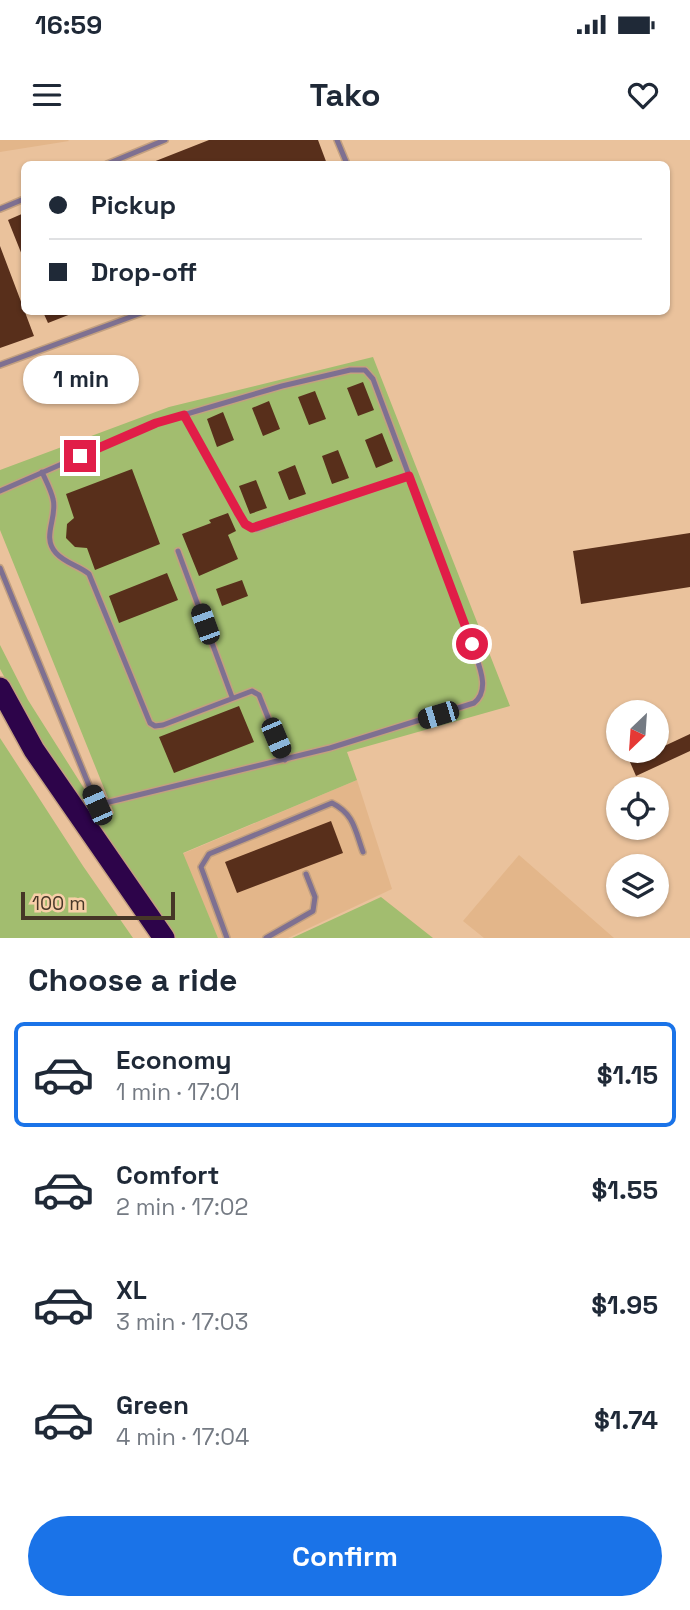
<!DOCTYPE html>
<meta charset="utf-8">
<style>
body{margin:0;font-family:"Space Grotesk",sans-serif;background:#f2f2f3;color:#1f2937;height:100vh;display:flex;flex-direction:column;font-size:26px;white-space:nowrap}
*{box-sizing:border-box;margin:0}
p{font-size:23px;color:#747a83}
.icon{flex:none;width:38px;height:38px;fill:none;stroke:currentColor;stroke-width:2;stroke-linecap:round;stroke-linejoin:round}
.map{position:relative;height:798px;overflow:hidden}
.sheet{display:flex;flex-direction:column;background:#fff;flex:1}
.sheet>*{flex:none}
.banner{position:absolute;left:21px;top:21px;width:649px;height:154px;border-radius:10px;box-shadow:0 2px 5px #0004;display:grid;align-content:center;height:154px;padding:0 28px;background:#fff}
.needle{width:46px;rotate:205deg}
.controls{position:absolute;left:606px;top:560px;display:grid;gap:14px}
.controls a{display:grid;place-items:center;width:63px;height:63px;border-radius:50%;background:#fff;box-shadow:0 2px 5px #0004;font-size:35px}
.scale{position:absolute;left:21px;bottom:18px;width:154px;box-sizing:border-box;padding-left:7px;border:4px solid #463627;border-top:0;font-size:19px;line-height:24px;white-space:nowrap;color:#463627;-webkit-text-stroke:5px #f7cfa8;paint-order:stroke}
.end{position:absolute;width:32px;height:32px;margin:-16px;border:9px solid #e11d48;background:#fff;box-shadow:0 0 0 4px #fff}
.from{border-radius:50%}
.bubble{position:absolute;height:49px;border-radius:24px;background:#fff;box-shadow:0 2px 5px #0004;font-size:23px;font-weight:600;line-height:49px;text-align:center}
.car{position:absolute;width:21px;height:42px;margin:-21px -10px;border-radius:9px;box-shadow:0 0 5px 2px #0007;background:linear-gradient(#222 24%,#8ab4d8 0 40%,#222 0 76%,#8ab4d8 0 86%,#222 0)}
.banner b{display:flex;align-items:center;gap:24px;height:66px;font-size:26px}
.banner b+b{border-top:2px solid #e0e1e3}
.banner i{width:18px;height:18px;background:#1f2937}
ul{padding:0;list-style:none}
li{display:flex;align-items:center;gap:21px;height:105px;margin:0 14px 10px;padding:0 14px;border:4px solid transparent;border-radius:10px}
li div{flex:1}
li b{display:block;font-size:26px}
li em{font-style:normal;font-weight:600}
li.selected{border-color:#1a73e8}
li>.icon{width:63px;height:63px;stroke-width:1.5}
h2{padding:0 28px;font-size:32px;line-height:84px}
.action{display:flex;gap:14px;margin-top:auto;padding:14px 28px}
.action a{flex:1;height:80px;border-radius:42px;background:#1a73e8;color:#fff;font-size:28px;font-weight:600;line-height:80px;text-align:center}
.status{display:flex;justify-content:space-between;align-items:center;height:49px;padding:0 35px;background:#fff;direction:ltr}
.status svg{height:19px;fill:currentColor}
header{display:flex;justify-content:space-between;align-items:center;height:91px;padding:0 28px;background:#fff;font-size:32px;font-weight:600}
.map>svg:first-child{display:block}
.built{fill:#e3b68a}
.green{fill:#a2bd6f}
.building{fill:#582f1b}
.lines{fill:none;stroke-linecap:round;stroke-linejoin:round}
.lane-casing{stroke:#c3a080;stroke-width:8}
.highway-casing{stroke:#c3a080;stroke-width:24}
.lane{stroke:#7e7091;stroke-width:5}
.highway{stroke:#2d044a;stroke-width:21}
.route{stroke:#e11d48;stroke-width:9}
</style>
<div class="status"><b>16:59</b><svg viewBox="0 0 49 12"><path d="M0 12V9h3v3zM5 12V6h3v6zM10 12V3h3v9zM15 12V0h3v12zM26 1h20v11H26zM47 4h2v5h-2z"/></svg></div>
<header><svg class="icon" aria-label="menu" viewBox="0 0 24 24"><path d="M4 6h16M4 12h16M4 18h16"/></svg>Tako<svg class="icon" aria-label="heart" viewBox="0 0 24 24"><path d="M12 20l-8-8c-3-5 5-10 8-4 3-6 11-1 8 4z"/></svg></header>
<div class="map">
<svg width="690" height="798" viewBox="0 0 690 798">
<rect width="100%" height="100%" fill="#eac29c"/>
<path class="built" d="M0 0H68L69 1 0 12Z
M357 640 392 749 288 798H218L182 714Z
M519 715 614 798H484L463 781Z"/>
<path class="green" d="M373 217 510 566 347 612 357 640 183 713 218 798H175L92 680 97 677 103 680 114 673 0 390V330L169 267Z
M0 505 28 560 85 650 87 658 81 660 35 593 0 529Z
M0 598 83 726 133 798H0Z
M381 757 433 798H292Z"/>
<path class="building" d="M209 0H318L327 24H148Z
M24 73V120L8 80Z
M0 106 34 196 0 208Z
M43 172H76L48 183Z
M363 242 374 270 358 276 347 248Z
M315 251 326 279 309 285 298 257Z
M269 261 280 289 263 296 252 268Z
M223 272 234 300 217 307 207 279Z
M382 293 393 321 376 328 365 300Z
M338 310 349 338 332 344 322 316Z
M295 325 306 354 289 360 278 332Z
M132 329 160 404 95 430 87 408 75 407 66 398 67 384 74 378 66 354Z
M256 340 267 368 250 374 239 346Z
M228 373 236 391 228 395 238 419 199 436 182 394 211 383 209 380Z
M690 393V447L581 464 573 411Z
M167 433 178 460 119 483 109 456Z
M242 440 248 456 222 466 216 449Z
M239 566 254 602 174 633 159 597Z
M690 594V611L636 636 630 622Z
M331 681 343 713 237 753 225 722Z"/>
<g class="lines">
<g class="lane-casing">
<path id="lane" d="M337 0 347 24
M107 24 165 0
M0 69 24 59
M0 225 144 172
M184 275 239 374C243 381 247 388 257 389L409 336
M42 332C46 341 51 350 53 359 58 377 41 397 56 413 65 423 79 426 89 434L150 583 155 586 163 585 252 551 259 555 285 620
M0 351 156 283 282 246 350 230H365L373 239 472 504C477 522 492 549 474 563L330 608 97 665
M178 411 232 557
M0 428 97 665 85 673
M227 798 201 727 209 714 332 663C354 674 355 690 363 712
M266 798 313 771 315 757 306 734"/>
</g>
<g class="highway-casing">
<path id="highway" d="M0 548 34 610 164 798"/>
</g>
<use href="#lane" class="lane"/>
<use href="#highway" class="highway"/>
</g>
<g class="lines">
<path class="route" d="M80 316 156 283 184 275 239 374 245 384 252 388 409 336 472 504"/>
</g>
</svg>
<div class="controls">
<a><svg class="needle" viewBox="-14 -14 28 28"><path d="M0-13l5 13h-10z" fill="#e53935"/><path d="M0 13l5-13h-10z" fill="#747a83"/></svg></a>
<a><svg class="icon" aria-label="locate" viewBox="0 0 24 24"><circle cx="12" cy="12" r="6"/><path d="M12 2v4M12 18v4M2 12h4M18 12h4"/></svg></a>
<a><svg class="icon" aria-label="layers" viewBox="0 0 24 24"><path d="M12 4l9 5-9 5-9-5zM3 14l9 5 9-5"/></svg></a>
</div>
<div class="scale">100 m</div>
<i class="end from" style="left:472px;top:504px"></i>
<i class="end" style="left:80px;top:316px"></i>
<div class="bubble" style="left:23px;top:215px;width:116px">1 min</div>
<i class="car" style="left:205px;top:484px;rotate:340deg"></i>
<i class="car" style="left:438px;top:575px;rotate:253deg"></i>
<i class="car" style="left:276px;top:598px;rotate:157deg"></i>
<i class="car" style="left:97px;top:665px;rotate:336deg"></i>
<div class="banner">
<b><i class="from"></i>Pickup</b>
<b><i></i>Drop-off</b>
</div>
</div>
<section class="sheet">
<h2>Choose a ride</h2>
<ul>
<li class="selected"><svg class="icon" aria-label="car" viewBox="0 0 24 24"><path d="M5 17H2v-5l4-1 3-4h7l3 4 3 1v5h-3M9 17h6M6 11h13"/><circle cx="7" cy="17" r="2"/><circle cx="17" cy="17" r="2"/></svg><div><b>Economy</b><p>1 min · 17:01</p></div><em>$1.15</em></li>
<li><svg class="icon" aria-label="car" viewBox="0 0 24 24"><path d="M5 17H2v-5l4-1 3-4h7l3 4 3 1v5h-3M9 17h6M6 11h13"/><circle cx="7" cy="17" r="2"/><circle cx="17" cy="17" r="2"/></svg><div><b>Comfort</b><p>2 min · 17:02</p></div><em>$1.55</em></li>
<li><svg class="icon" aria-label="car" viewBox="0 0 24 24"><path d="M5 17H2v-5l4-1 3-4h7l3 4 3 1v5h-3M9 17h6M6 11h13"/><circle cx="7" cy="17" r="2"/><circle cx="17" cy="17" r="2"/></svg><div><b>XL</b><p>3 min · 17:03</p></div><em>$1.95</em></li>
<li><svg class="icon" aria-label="car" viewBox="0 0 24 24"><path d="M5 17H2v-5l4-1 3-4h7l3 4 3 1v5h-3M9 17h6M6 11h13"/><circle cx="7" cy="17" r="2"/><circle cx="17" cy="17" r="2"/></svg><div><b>Green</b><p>4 min · 17:04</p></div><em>$1.74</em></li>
</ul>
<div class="action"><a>Confirm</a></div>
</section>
